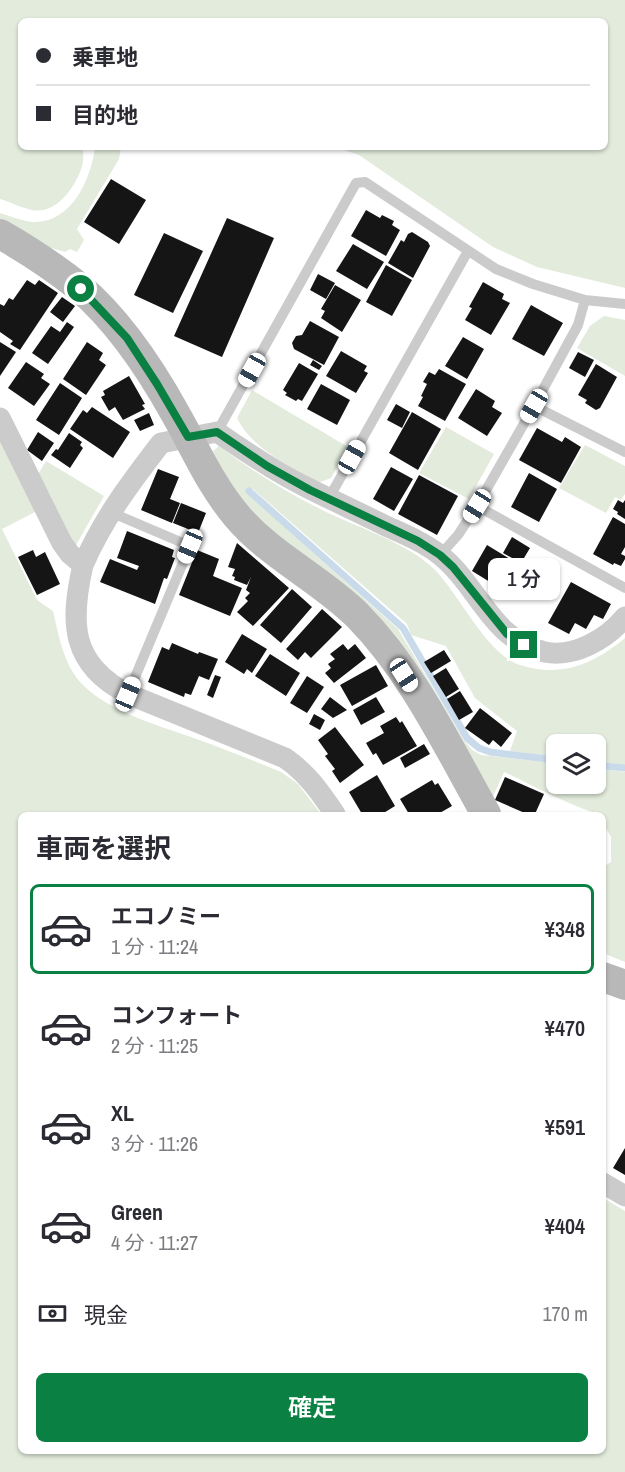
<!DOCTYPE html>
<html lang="ja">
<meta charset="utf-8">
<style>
body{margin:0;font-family:"Archivo Narrow","Noto Sans JP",sans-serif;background:#f7f7f7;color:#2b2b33;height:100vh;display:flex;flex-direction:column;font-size:22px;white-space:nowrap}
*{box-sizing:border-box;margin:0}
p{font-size:20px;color:#7c7c81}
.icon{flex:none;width:33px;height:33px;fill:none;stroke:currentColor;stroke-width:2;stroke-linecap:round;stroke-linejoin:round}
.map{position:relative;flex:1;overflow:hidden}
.panel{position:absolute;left:18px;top:812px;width:588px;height:642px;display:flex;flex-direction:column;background:#fff;border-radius:9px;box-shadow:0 2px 4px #0004}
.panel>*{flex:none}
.guide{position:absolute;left:18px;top:18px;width:590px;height:132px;border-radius:9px;box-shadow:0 2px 4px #0004;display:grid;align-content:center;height:132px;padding:0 18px;background:#fff}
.buttons{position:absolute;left:546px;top:734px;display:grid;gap:12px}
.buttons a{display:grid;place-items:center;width:60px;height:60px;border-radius:9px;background:#fff;box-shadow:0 2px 4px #0004;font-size:30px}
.end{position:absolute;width:27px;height:27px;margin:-14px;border:8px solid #0b8043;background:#fff;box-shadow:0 0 0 3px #fff}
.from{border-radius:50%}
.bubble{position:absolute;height:42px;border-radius:9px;background:#fff;box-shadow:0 2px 4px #0004;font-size:20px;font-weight:600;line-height:42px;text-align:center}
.car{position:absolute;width:18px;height:36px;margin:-18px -9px;border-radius:8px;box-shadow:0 0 4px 2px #0007;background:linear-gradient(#fff 24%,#345 0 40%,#fff 0 76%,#345 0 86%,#fff 0)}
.guide b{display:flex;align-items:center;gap:21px;height:57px;font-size:22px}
.guide b+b{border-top:2px solid #e1e1e2}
.guide i{width:15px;height:15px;background:#2b2b33}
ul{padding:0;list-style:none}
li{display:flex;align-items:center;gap:18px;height:90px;margin:0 12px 9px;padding:0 6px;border:3px solid transparent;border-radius:9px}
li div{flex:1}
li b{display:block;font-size:22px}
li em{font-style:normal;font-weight:600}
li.active{border-color:#0b8043}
li>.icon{width:54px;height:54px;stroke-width:1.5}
h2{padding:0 18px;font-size:27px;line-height:72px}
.pay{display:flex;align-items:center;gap:15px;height:66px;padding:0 18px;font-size:22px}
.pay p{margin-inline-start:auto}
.cta{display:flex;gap:12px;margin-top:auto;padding:12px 18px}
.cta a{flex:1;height:69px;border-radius:9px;background:#0b8043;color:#fff;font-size:24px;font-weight:600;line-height:69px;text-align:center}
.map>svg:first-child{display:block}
.green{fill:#e2ebdc}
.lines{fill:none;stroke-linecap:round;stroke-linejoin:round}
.stream{stroke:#c9daea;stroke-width:7}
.building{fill:#151515}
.service{stroke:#cbcbcb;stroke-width:10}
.minor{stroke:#cbcbcb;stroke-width:21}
.secondary{stroke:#b8b8b8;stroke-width:30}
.route{stroke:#0b8043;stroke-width:8}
</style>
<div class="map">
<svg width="625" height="1472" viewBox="0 0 625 1472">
<rect width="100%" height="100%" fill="#fff"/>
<path class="green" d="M0 0H625V288L537 267 493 247 359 155 341 149 340 147H604V21H21V147H83C83 153 84 160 82 166 76 187 56 215 32 210 21 208 11 202 0 199Z
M95 147H121L119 159 77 229 84 240 77 252 70 249 65 252 41 245 0 220V213C10 216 22 221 32 222 71 224 91 180 95 147Z
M604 316 625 320V376L577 348 590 326Z
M252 390 348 447 331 478 318 483C290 466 252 449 237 418Z
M446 427 494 454 469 499 419 473Z
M0 436 37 511 2 529 37 600 53 611C59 637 64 667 84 686 111 712 157 725 191 737 222 748 252 760 281 772L298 784 321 814H21V1450H603V1198L625 1211V1472H0Z
M585 445 625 466V494L621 500 615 497 606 513 559 488Z
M219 446C252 471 287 493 324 511 357 527 407 543 433 568 459 593 486 654 520 665 561 678 594 664 625 638V765L596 761V744H556V757L510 751 517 731 475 698 446 646 411 635 407 624 253 489 246 492 398 629 464 740 472 750 481 755 556 763V783H596V768L625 772V962L603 953V867L611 862V837L603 823V814C585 814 524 781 504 772L491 801 285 544 246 508 221 470 213 451Z
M46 461 104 496 76 545 68 541 37 476Z"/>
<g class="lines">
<path class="stream" d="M249 491 403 628 467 738 479 748 490 752 556 760
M596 765 625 768"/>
</g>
<path class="building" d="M111 179 146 200 119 244 84 222Z
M366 210 380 218 382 215 394 221 392 225 400 230 386 256 351 236Z
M227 218 274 238 222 357 174 336Z
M412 232 428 242 430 246 413 278 388 263 401 240 404 242 408 234Z
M164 233 203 251 173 313 134 295Z
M353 244 384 262 367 289 336 271Z
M386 265 412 280 392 316 366 302Z
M318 274 335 283 326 299 310 290Z
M27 280 35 285 39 280 58 293 20 350 10 344 13 341 0 332V304L4 306 9 298 13 300Z
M483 282 504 294 502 299 510 303 491 335 465 320 472 308 469 307Z
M335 285 361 300 342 332 321 318 325 311 321 309Z
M62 297 75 306 63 322 50 312Z
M531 305 563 323 544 356 512 339Z
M310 321 339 337 324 365 294 349 292 343 296 336 302 335Z
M67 322 74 327 48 364 32 353 51 326 60 332Z
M463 337 484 349 467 379 445 366Z
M0 342 16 352 0 376Z
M87 342 103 353 99 360 106 365 86 395 63 379Z
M341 351 367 366 364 371 368 373 356 393 326 376Z
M578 352 594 360 585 377 569 368Z
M313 360 322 366 319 370 310 365Z
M26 362 44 374 41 378 50 384 34 406 8 388Z
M299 363 318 374 302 401 298 399 296 401 285 395 287 393 283 390Z
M596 364 617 377 600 408 596 410 585 403 587 400 578 395Z
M439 369 466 384 445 421 418 406 423 397 421 396 427 384 423 382 429 372 435 375Z
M129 376 145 404 142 405 145 409 123 420 115 407 109 411 101 397 105 395 103 391Z
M60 383 82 398 59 435 36 420Z
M321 384 350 400 337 425 307 409Z
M476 389 495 401 492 407 502 413 487 436 458 418Z
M396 404 410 412 402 428 387 420Z
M92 407 130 432 113 458 70 429 83 410 87 413Z
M412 412 441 429 418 470 389 453Z
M149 413 154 425 140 431 134 420Z
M537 428 562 442 565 437 581 447 561 483 519 460Z
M38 432 54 443 42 461 27 450Z
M69 433 82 442 80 445 83 448 70 468 51 455 56 449 58 450Z
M391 467 413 479 394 511 373 499Z
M158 469 179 477 170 499 180 503 172 523 141 510Z
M529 473 557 489 539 522 511 507Z
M419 475 458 496 437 535 398 514Z
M618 500 623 503 625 500V519L617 514 618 512 613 509Z
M181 503 206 513 198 533 173 523Z
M613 517 625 524V547L621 554 625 556V559L621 566 614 563 613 565 593 554Z
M127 531 174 550 172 557 175 558 167 579 164 578 155 604 100 582 110 559 137 570 139 566 117 558Z
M512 537 530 548 521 563 503 553Z
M237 543 289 588 253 626 237 612 248 601 245 598 250 593 246 590 251 577 247 585 234 580 235 577 232 576 235 569 228 567Z
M487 545 518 564 503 590 472 571Z
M33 550 36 557 45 552 60 584 37 595 18 557Z
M197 550 219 559 213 576 242 588 230 616 179 595Z
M571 582 611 604 603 619 594 615 586 629 575 623 569 634 548 623Z
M292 589 312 607 281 643 260 625Z
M322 609 342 627 311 658 305 652 298 660 286 649Z
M242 634 267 649 252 673 247 669 244 674 225 662Z
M172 643 198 654 199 652 218 659 209 680 199 676 191 695 185 693 184 697 148 682 162 647 169 650Z
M343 644 348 650 355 644 366 658 334 683 325 673 331 668 328 664 335 659 330 654Z
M444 650 451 661 431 673 424 662Z
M270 654 300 673 286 696 255 676Z
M376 665 388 686 352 706 340 685Z
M446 668 459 689 446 697 433 676Z
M215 675 221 677 213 698 207 695Z
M307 676 324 687 307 713 290 703Z
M460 691 473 712 459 720 447 699Z
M330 697 347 710 333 718 321 709Z
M376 697 385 712 361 725 353 710Z
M480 708 512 733 501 747 493 740 489 745 465 728Z
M314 714 325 720 320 730 309 724Z
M396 717 400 723 402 721 417 746 383 765 376 753 373 755 366 743 384 733 380 726Z
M335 727 364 765 340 783 332 771 335 769 325 756 328 754 318 740Z
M424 744 430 754 405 768 400 758Z
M377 775 395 806 382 814H362L349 792Z
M505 777 544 794 535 814H527L495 800Z
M432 780 435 785 438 783 452 806 438 814H409L400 799Z
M625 1148V1175L613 1168Z"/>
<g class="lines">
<path class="service" d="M534 406 625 452
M217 432 356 183 365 182 496 269 533 284 585 300 625 304
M329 498 468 251
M477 506 625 588
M110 512 190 546 128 694
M440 555 458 535 477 506 534 406 578 325 585 300"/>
<path class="minor" d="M0 418 62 543 70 554 83 565C70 622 70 664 128 694L285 758C307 773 320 792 335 814
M83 565C103 519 131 482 161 443L217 432C247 453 277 473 310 489 336 502 362 514 388 527 406 535 425 543 440 555 479 586 491 640 545 652 574 658 607 639 625 617
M603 1183 625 1196"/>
<path class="secondary" d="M0 234C28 250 54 267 79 287 119 321 150 368 175 413 195 448 210 484 236 515 270 556 321 579 358 616 413 672 448 747 486 814
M603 977 625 985"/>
</g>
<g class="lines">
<path class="route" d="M81 289 127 338 157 384 188 437 217 432 267 466 310 490 418 541 440 555 453 567 507 634 524 645"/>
</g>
</svg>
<div class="buttons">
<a><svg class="icon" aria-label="layers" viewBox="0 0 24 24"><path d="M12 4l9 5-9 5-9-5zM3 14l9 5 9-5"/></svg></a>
</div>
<i class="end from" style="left:81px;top:289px"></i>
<i class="end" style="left:524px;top:645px"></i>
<div class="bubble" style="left:488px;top:558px;width:72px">1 分</div>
<i class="car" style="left:252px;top:370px;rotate:209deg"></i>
<i class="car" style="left:534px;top:406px;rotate:210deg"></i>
<i class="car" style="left:352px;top:457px;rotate:29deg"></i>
<i class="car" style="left:477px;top:506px;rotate:212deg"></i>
<i class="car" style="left:190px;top:546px;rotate:203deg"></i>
<i class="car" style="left:404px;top:675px;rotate:147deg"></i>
<i class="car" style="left:128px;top:694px;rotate:23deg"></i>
<div class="guide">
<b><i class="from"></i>乗車地</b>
<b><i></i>目的地</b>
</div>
<section class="panel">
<h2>車両を選択</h2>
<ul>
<li class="active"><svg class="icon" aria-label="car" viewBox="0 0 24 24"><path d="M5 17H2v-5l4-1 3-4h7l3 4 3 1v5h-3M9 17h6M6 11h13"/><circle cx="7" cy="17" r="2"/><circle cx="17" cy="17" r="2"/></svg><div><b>エコノミー</b><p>1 分 · 11:24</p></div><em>¥348</em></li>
<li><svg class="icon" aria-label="car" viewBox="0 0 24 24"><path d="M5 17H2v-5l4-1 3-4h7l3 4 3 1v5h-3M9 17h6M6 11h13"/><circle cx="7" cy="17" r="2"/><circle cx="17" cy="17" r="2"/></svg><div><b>コンフォート</b><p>2 分 · 11:25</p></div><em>¥470</em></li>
<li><svg class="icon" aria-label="car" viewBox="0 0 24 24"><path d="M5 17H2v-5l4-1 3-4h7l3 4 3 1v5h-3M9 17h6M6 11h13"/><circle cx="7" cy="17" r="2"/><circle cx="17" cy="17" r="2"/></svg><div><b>XL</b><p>3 分 · 11:26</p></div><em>¥591</em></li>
<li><svg class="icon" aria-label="car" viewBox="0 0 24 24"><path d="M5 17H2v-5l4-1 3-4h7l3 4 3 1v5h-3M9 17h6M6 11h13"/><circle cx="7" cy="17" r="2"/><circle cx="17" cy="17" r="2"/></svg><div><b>Green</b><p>4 分 · 11:27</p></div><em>¥404</em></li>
</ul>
<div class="pay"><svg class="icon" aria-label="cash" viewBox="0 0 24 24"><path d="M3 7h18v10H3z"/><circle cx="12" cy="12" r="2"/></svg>現金<p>170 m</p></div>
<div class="cta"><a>確定</a></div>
</section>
</div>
